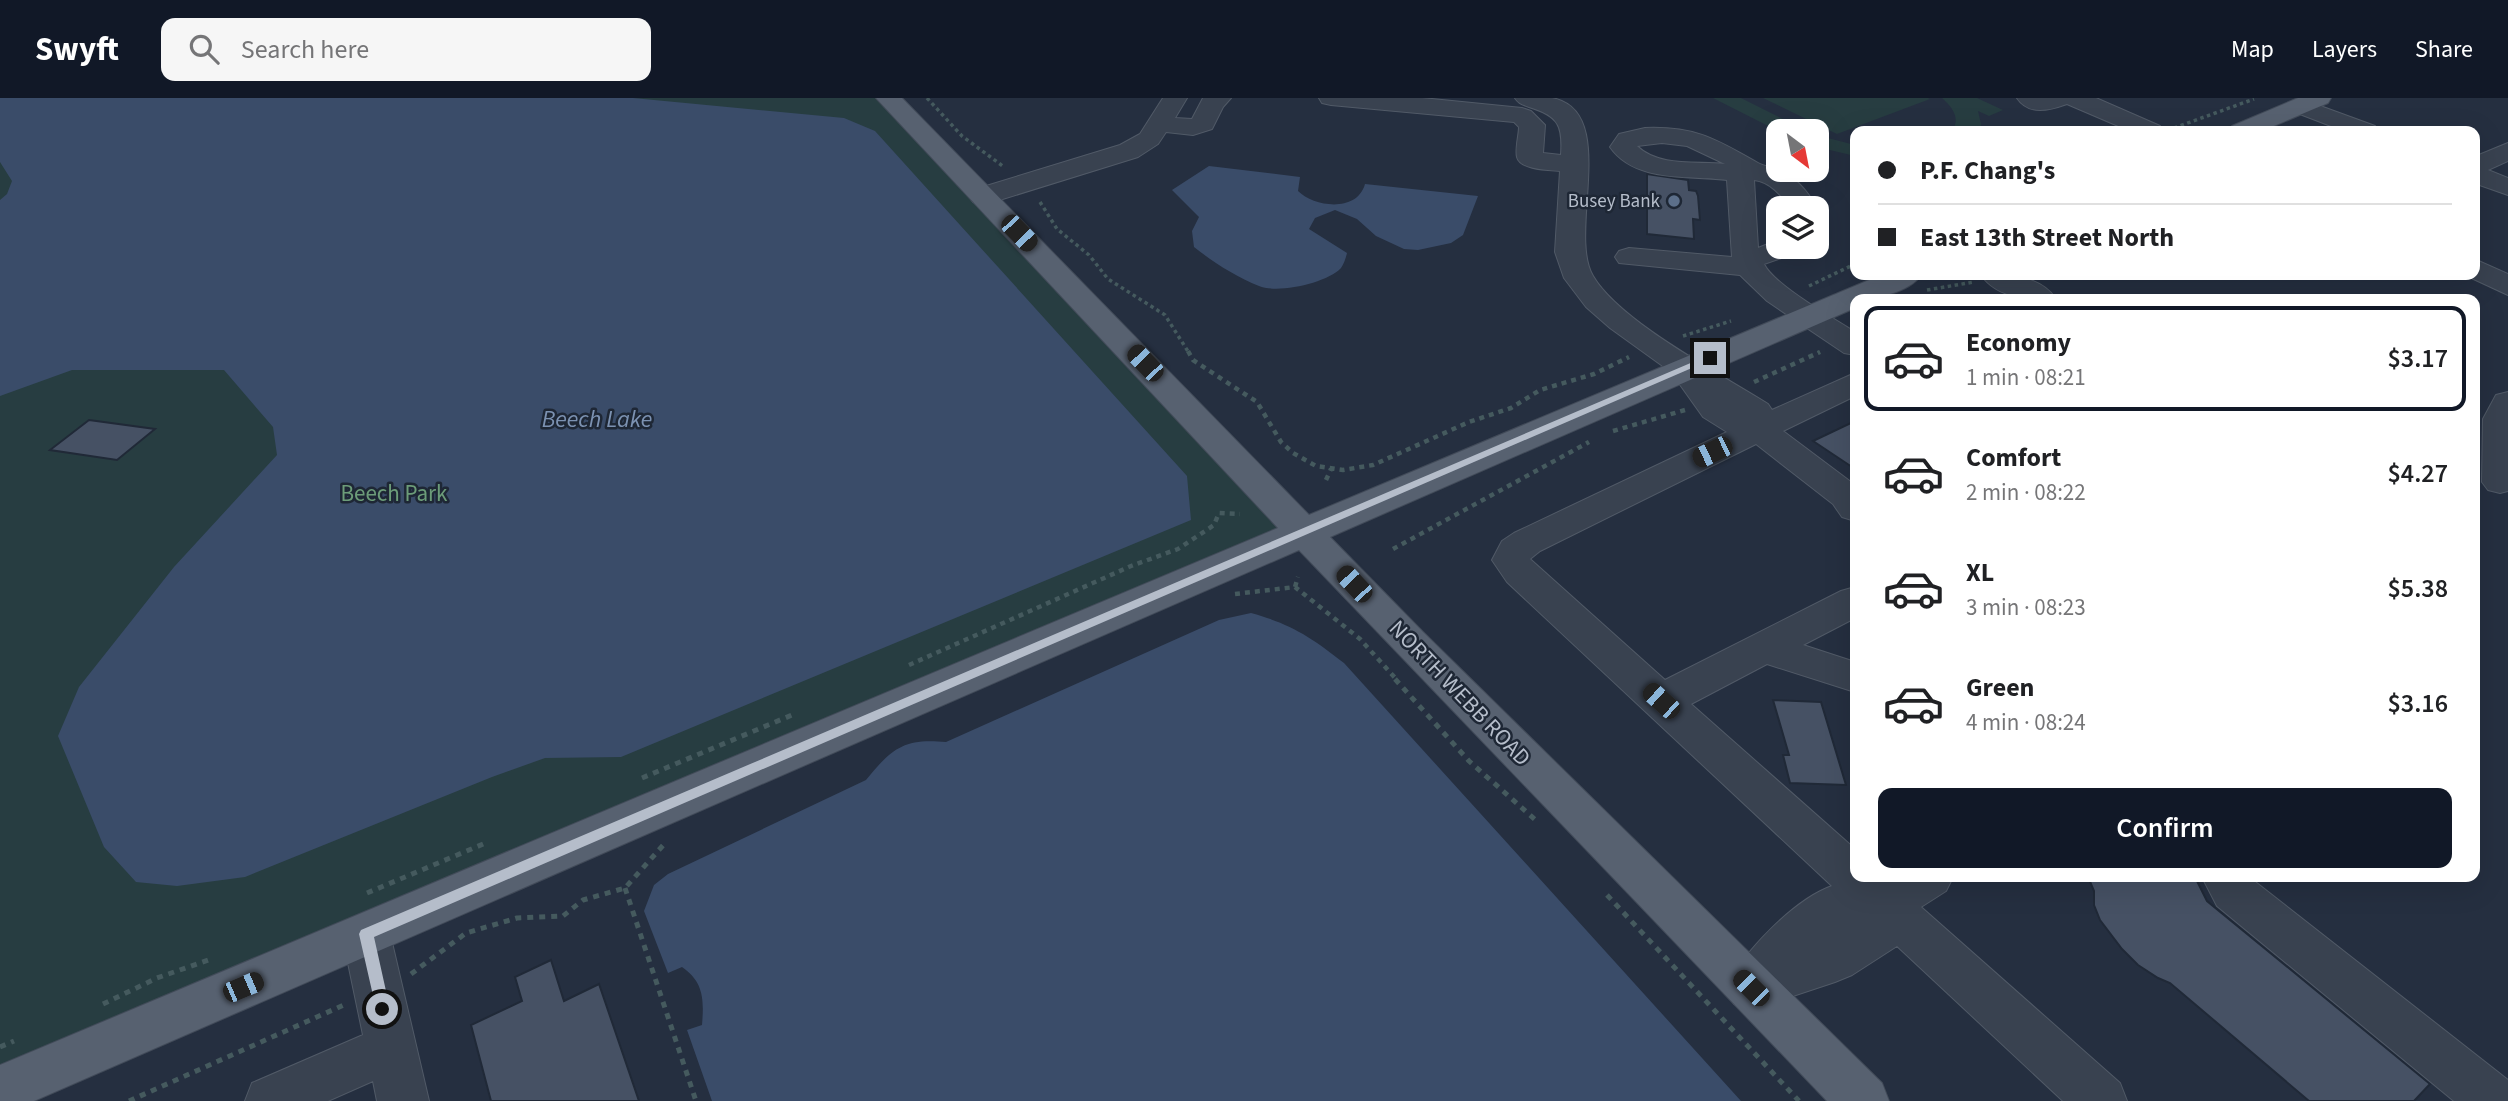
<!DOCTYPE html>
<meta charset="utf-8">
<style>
body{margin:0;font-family:"Source Sans 3",sans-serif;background:#f6f6f6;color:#202124;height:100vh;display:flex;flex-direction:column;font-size:26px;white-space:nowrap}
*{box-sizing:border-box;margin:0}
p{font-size:23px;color:#757577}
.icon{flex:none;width:38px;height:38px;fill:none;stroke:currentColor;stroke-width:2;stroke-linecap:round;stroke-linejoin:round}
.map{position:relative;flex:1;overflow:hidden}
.sheet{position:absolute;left:1850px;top:196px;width:630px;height:588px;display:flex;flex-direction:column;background:#fff;border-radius:14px;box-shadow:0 7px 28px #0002}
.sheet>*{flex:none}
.guide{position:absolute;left:1850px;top:28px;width:630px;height:154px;border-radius:14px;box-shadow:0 7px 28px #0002;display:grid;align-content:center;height:154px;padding:0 28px;background:#fff}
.needle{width:46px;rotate:148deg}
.buttons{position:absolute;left:1766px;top:21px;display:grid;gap:14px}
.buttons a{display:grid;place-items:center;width:63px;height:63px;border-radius:14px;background:#fff;box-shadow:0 7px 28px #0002;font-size:35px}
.end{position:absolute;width:32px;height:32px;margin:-16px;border:9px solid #b5bdca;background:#111;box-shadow:0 0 0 4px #111}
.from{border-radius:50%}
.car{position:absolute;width:21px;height:42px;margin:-21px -10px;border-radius:9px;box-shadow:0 0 5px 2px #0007;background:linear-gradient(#222 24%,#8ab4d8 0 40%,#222 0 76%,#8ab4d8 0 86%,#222 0)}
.guide b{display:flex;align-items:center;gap:24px;height:66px;font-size:26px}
.guide b+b{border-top:2px solid #e0e0e0}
.guide i{width:18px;height:18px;background:#202124}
ul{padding:12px 0 0;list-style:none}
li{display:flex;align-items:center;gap:21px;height:105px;margin:0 14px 10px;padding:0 14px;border:4px solid transparent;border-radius:14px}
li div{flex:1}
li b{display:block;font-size:26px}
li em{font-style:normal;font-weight:600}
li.selected{border-color:#111827}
li>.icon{width:63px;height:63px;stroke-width:1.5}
.cta{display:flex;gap:14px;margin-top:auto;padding:14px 28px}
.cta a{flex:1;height:80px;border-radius:14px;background:#111827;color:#fff;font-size:28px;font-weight:600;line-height:80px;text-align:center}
header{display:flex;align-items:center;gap:42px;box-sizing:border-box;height:98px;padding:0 35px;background:#111827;color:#fff}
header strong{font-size:33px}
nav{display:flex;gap:38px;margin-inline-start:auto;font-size:24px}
.search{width:490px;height:63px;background:#f6f6f6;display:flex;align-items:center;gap:18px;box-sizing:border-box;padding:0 24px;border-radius:14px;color:#757577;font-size:26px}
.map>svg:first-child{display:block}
.green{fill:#273d41}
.water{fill:#3a4c69}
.building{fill:#465164;stroke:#202937;stroke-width:2}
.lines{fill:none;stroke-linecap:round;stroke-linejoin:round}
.minor-casing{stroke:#515a67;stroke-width:2}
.major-casing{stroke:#424b59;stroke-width:2}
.path-far2{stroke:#455a5e;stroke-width:3.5;stroke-dasharray:3.5 3.5;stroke-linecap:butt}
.path-far1{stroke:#455a5e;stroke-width:4.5;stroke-dasharray:5 5;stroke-linecap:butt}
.path{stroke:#455a5e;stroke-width:5;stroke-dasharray:6 6;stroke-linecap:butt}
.minor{fill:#394250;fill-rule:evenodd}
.major{fill:#576170;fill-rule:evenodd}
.route{fill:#b5bdca}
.service-dot{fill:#5c6f8a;stroke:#1e2735;stroke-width:2.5}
.labels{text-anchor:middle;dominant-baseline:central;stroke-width:5;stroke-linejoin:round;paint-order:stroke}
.far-poi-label{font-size:19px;fill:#b5bdca;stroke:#1e2735;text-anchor:end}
.park-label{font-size:23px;fill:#6c9c79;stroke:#1e2735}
.street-label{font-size:23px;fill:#b5bdca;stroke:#1e2735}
.water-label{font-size:24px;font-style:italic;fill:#7c92b2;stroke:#1e2735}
</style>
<header>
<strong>Swyft</strong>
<div class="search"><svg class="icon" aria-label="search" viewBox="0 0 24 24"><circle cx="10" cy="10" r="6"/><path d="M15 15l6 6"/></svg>Search here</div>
<nav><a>Map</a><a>Layers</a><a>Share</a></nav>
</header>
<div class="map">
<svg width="2508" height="1003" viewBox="0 0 2508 1003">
<rect width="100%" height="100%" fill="#252f40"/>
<path class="green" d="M0 0H885L1305 434 0 993Z
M1713 0H1741L1807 33H1778Z
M1763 0H1928L1930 1 1837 36Z
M1942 0H1977L2003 12 1989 18 1978 13 1981 26 1980 33H1952C1961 20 1952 9 1942 0Z
M1816 37 1855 47V58L1817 49Z"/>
<path class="water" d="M0 0H633L844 20 875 33 1187 378 1191 422 621 659 545 660 492 679 245 779 177 788 136 784 104 749 58 638 79 589 174 469 277 357 273 329 224 272H72L0 298V102L7 96 12 83 0 64Z
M1209 68 1300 79 1298 93C1314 109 1357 115 1365 86L1478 98 1463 137 1451 145 1418 152 1404 151 1376 138 1357 121 1335 112 1315 120 1309 131 1347 155C1346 159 1344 166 1341 170 1327 185 1278 196 1259 188 1236 179 1213 164 1194 149L1192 133 1199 119 1172 92Z
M1251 515C1291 526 1311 539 1344 565L1741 1003H712L687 932 702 927C704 902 704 884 682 869L668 875 644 813 654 787 668 776 866 682C892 650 904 640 946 644L1219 522Z"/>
<path class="building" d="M1647 76 1688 82 1689 92 1696 93 1698 98 1700 122 1693 121 1694 141 1647 136Z
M89 322 155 331 117 362 50 352Z
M1855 323V371L1813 343Z
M1773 602 1821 604 1846 687 1790 685 1783 657H1789Z
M2088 779H2195L2207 803 2430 986 2414 1003H2309L2170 885 2158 880 2138 867 2122 851 2100 822 2094 807V793Z
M551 862 564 903 599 886 639 1003H491L471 927 522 903 515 879Z"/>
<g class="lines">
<g class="minor-casing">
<path id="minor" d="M1163 0H1187L1175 20 1192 21 1203 0H1231L1223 9 1212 31 1193 37 1166 34 1158 46 1138 59 993 104 983 106 973 104 969 98 973 92 1120 47 1140 36Z
M1319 0H1422L1522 10 1531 13 1545 27 1543 55 1561 57C1563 28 1559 18 1529 9 1522 6 1519 6 1515 0 1526 0 1540 0 1552 0 1620 13 1567 135 1593 178 1620 224 1721 276 1768 306L1772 312 1855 275V298L1783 333 1855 387V423L1842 419 1833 406 1756 346 1540 453 1530 461 1665 582 1841 493 1855 489V520L1803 547 1855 564V594L1767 566 1691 606 1855 751V779H1953L1946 793 1921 809 2120 985 2127 1003H2063L1897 848 1852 877 1835 884 1751 912 1734 906 1726 890C1743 854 1795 801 1832 788L1507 484 1492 462 1502 443 1514 435 1727 334 1703 319 1671 274 1610 230 1586 209 1564 180 1555 154 1560 73C1550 72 1520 72 1517 59 1515 51 1519 37 1519 29L1514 24 1331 7 1322 5Z
M2017 0H2096L2160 28 2164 33H2130L2067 6C2050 12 2029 18 2017 0Z
M2301 1 2375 28 2379 33H2344L2292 13 2289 8 2292 3Z
M1645 30C1696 28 1717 42 1758 65 1765 69 1773 69 1779 72 1796 79 1808 94 1817 110H1789C1782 97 1770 84 1754 82L1758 150 1778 142V149H1800L1796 155 1764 166C1774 187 1833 220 1855 234V257L1844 255 1767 203 1740 177 1619 165 1615 159 1619 153 1629 150 1732 159 1727 82C1689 77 1635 85 1610 49L1619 36ZM1662 45 1687 48 1725 66C1696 63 1659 69 1637 48Z
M2508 45V63L2488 72 2508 80V97L2474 85V59Z
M2474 161 2508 176V197L2465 177H2474Z
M1981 177C2007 176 2040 177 2056 201 2030 202 1998 201 1981 177Z
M2508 294V393L2500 395 2488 392 2482 384 2483 321 2496 297Z
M2202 779H2249L2508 982V1003H2454L2217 808Z
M366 815 383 821 390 836 429 1003H377L373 983 328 1003H245L252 985 363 937 342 836 349 821Z"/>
</g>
<g class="major-casing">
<path id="major" d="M876 0H902L1309 417 1881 177H1921C1909 195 1875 201 1855 201V210L1330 439 1423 534 1882 985 1889 1003H1827L1299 452 34 1003H0V967L1278 430Z
M2298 0H2331L2328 5 2262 33H2228L2232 28Z"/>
</g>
<path class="path-far2" d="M927 0 962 38 1004 69
M2174 30 2254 1
M1040 104 1057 131 1089 157 1108 181 1165 217 1189 255
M1809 188 1855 166
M1927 192 1974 184
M1683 238 1731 223
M1818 255 1820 254"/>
<path class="path-far1" d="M1188 253 1193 262 1257 304 1281 344 1293 355 1316 368 1343 372 1373 367 1469 324 1511 310 1540 292 1594 276 1629 259
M1754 284 1820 254
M1613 333 1685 312
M1326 382 1331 371
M1393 451 1589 344
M1295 489 1298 479
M1235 496 1295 489 1360 541 1397 582
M909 567 1131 468 1178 451 1214 427 1219 415 1240 416"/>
<path class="path" d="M1395 581 1469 663 1539 725
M642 680 792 617
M625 790 696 1003
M367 795 488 744
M1607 797 1799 1003
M411 876 466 835 517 820 563 818 583 802 625 790 666 744
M103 906 157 880 211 861
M0 949 14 943
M129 1003 346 906"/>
<use href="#minor" class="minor"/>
<use href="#major" class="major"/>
</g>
<path class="route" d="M1707 258 1715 260 374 839 390 911 388 915H377L359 836 361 832Z"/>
<circle class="service-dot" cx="1674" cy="103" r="7"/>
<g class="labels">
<g class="far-poi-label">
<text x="1660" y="103">Busey Bank</text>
</g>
<g class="park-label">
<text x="394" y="395">Beech Park</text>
</g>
<g class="street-label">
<text transform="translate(1460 595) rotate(46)">NORTH WEBB ROAD</text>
</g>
<g class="water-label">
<text x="597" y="321">Beech Lake</text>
</g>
</g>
</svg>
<div class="buttons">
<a><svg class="needle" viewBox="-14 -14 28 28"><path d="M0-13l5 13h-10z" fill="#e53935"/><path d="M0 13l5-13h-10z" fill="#757577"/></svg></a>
<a><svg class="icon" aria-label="layers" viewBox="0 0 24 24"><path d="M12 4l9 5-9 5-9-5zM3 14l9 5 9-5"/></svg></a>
</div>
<i class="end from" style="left:382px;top:911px"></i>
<i class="end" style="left:1710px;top:260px"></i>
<i class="car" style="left:1019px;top:135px;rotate:136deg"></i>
<i class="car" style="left:1145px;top:265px;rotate:316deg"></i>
<i class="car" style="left:1712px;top:354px;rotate:244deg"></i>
<i class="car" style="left:1354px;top:486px;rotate:317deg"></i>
<i class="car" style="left:1661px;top:603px;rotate:312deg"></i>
<i class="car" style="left:243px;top:889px;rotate:67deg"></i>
<i class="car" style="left:1751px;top:890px;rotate:315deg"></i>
<div class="guide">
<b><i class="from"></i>P.F. Chang's</b>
<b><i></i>East 13th Street North</b>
</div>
<section class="sheet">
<ul>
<li class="selected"><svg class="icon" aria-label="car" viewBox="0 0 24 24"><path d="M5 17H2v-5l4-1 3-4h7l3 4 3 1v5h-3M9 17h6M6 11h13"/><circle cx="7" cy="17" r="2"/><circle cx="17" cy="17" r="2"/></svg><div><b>Economy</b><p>1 min · 08:21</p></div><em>$3.17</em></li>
<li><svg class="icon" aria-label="car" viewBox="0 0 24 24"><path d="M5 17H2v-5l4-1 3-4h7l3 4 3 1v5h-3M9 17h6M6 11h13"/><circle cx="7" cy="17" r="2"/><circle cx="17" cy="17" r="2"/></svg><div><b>Comfort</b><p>2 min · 08:22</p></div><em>$4.27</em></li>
<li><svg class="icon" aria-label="car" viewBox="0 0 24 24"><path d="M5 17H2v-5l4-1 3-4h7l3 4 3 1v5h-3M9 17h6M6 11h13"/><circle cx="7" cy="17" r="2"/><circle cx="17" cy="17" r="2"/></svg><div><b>XL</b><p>3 min · 08:23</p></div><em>$5.38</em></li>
<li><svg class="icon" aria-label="car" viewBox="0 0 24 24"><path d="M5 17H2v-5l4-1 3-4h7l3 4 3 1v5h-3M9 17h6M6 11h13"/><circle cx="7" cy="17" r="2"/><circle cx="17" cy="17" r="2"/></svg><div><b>Green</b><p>4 min · 08:24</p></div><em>$3.16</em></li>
</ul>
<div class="cta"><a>Confirm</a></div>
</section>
</div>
